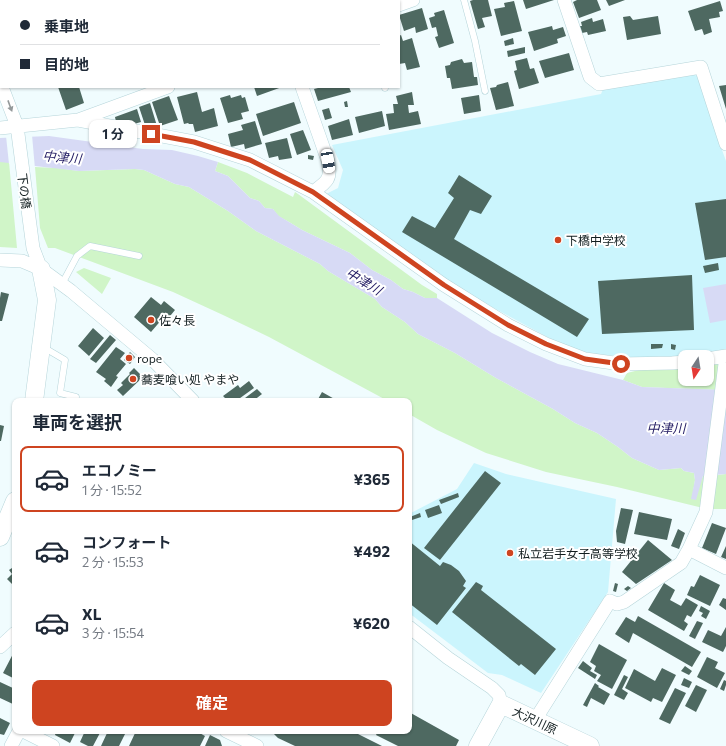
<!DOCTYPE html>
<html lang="ja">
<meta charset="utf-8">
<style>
body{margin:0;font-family:Commissioner,"Noto Sans JP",sans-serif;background:#f2f2f3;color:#1f2937;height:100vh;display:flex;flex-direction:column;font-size:15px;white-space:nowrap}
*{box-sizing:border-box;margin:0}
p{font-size:13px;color:#747a83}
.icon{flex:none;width:22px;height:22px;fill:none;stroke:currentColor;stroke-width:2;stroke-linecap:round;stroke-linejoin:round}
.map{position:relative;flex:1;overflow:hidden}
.sheet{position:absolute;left:12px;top:398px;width:400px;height:336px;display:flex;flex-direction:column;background:#fff;border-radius:8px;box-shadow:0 1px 3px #0004}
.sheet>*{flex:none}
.top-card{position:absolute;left:0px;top:0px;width:400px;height:88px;box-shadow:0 1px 3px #0004;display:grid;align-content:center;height:88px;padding:0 20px;background:#fff}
.needle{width:26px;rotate:192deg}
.tools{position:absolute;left:678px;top:350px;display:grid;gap:8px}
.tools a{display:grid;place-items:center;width:36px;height:36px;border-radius:8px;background:#fff;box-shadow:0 1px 3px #0004;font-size:20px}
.end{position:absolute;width:18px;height:18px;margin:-9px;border:5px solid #ce4420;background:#fff;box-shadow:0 0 0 2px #fff}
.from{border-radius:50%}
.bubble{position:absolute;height:28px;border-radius:8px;background:#fff;box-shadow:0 1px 3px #0004;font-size:13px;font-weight:700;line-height:28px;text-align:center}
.car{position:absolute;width:12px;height:24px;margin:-12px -6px;border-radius:5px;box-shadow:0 0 3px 1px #0007;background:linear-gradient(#fff 24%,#345 0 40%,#fff 0 76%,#345 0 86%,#fff 0)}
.top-card b{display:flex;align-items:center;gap:14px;height:38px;font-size:15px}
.top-card b+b{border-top:1px solid #e0e1e3}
.top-card i{width:10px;height:10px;background:#1f2937}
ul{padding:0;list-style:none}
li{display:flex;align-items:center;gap:12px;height:66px;margin:0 8px 6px;padding:0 12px;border:2px solid transparent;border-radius:8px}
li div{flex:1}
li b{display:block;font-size:15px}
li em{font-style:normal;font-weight:700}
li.selected{border-color:#ce4420}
li>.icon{width:36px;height:36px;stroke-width:1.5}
h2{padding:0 20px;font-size:18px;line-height:48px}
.action{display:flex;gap:8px;margin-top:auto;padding:8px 20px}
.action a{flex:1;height:46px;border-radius:8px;background:#ce4420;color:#fff;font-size:16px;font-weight:700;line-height:46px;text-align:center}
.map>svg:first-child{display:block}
.built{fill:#cbf5fd}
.green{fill:#d0f5c8}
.water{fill:#d7daf5}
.pier{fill:#f0fcfe}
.building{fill:#4e6961}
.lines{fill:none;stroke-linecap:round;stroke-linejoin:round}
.lane-casing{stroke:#b6d5da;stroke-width:7}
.street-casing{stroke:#b6d5da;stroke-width:14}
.secondary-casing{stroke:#b6d5da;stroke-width:19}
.lane{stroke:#fff;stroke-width:6}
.street{stroke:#fff;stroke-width:13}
.secondary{stroke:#fff;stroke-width:18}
.oneway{fill:#94999a}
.route{stroke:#ce4420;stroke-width:5}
.poi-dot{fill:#ce4420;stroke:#fff;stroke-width:1.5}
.labels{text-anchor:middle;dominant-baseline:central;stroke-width:4;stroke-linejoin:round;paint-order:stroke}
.street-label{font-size:12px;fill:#111d1f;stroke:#fff}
.poi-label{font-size:12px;fill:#111d1f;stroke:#fff;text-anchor:start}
.water-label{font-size:13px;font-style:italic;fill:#211a62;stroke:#fff}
</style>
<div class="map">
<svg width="726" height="746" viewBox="0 0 726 746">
<rect width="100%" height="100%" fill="#f0fcfe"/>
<path class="built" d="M690 73 702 78 717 136 726 161V350L677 358 628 357 586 353 553 340 453 286 326 194 338 188 343 170 332 145 601 94 604 87Z
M474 463 506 474 616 499 608 592 541 693 502 675 488 673 409 613V514L457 489Z"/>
<path class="green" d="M0 162H9L17 248 0 247Z
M218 162 247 173 293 197 295 192 298 194 422 285 437 294V298H425L413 292 403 289 391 280 372 270 350 253 302 230 289 222 278 216 273 209 265 208 259 201 250 198 228 176 215 171Z
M35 167 57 168 79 171 135 169 144 170 175 184 189 187 228 211 256 231 320 264 328 271 375 299 382 307 405 322 418 334 455 353 496 378 553 409 575 423 597 433 618 447 632 458 659 470 681 468 684 471 694 473 695 480 692 499 703 476H706L703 508 617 487 546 472 486 453 437 430 409 414V401H388L269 337 223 315 173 292 55 248H48L40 228Z
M84 268 111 278 102 294 76 272Z
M720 362 717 390 642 387 623 380 627 373 643 369 685 366V379H707V363Z
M726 474V509H712L717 475Z"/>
<path class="water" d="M49 136 143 149 172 150 198 156 218 162 215 171 228 176 250 198 259 201 265 208 273 209 279 216 289 222 302 230 350 253 372 270 391 280 403 289 413 292 425 298H437L492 333 530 352 558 364 623 380 642 387 726 390V474L703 476 696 500 691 499 695 480 694 473 684 471 681 468 659 470 632 458 618 447 597 433 575 423 553 409 496 378 455 353 418 334 405 322 382 307 375 299 328 271 320 264 256 231 228 211 189 187 175 184 144 170 135 169 79 171 0 162V138Z
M726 284V320L710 323 703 288Z"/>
<path class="pier" d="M32 135 35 169 9 164 6 136Z"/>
<path class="building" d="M473 0H488L492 16 482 18 485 27 478 29 470 1Z
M523 0H554L526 9Z
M577 0H597L601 10 579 18 573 2Z
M606 0H625L609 6Z
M514 1 522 31 501 36 494 9 505 7 504 3Z
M720 1 723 11 719 12 720 17 709 19 712 32 704 35 702 29 695 31 688 11Z
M422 8 428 29 416 33 415 27 404 31 399 15Z
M444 10 454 43 439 48 435 37 438 36 436 27 432 28 429 18 435 16 434 13Z
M630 16 633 20 658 16 661 34 627 40 623 17Z
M592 18 593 22 603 19 606 31 588 35 587 32 582 33 579 26H582L581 22Z
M552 26 553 30 563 27 566 36 557 39 558 43 534 51 528 32Z
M401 35 403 41 412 38 420 67 407 70 405 63 399 64V36Z
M513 38 514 44 505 46 504 41Z
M525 47V53L508 57 507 51Z
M569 53 574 70 545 78 539 61Z
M527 58 530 69 534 68 539 83 519 89 514 71 517 70 515 61Z
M462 59 464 63 472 62 474 77H477L478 85 452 89 450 78H447L445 66 450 65 451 62Z
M508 82 514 106 496 110 490 88 496 87 497 85Z
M726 85V109L719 86Z
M58 87H79L84 103 66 110Z
M254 87H282L257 96Z
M322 87H349L351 92 318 101 314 89Z
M197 92 202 112 214 108 218 126 195 132 193 124H189L188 123 184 124 177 97Z
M412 92 414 105H408L409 113 418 111 421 124 389 130 386 114 394 113 393 104H398L396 96Z
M230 95 231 98 241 95 242 98 245 97 249 111 241 113 243 119 228 123 220 98Z
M479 95 481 111 464 114 461 98Z
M169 96 178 120 160 126 152 102Z
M347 101 348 107H345L344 102Z
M294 102 301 123 263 136 256 114Z
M150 103 157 126 145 125 139 107Z
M329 108 332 118 325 120 322 110Z
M137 109 141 122 134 124 116 122 115 117Z
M382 111 385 126 359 133 355 117Z
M349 119 353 135 332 140 328 126Z
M255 121 262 144 245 149 244 144 231 147 228 134 243 130 241 125Z
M303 130 311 150 297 155 290 134Z
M287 138 292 158 279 160 278 156 269 158 265 143Z
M308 155 314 156 313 160 308 159Z
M459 175 492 196 481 214 470 210 454 239 589 319 577 337 402 232 412 216 435 228 454 198 448 193Z
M726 199V257L705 260 695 203Z
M718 263 719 270 705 273 703 266Z
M692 275 694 330 602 334 598 281Z
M1 292 9 294 2 321H0V298Z
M151 297 161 305 164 301 175 310 166 321 163 318 151 332 134 317Z
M93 328 104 338 89 356 78 346Z
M110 335 116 340 96 363 90 359Z
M651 344H663L662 348 651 349Z
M671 344 676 345 675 350 671 349Z
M116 347 125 353 120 359 126 364 116 376 118 377 111 387 104 381 106 379 96 372Z
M130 352 135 357 130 364 124 360Z
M134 368 143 377 123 396 117 390 123 385 121 383 130 374 129 373Z
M249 381 254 388 236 401H228L223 396 238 385 240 388Z
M257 389 262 394 253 401H241Z
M322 392 338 401H309L311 398 317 401Z
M0 425 4 426 1 441H0Z
M485 471 501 483 440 560 424 548Z
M458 493 459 497 441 504 439 500Z
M439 505 442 513 428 518 425 510Z
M621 508 633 510 625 544 617 542 616 531Z
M639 512 672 519 667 540 634 534Z
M420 513 421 517 412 520 410 517Z
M712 523 726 528 716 554 702 548Z
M678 529 685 533 679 549 671 546Z
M648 540 672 560 636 584 622 572Z
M409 541 440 566 443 562 451 565 459 571 466 581 463 586 466 588 437 625 409 603Z
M726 546V559L721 557Z
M15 566V587L7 579 12 574 9 570Z
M700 575 720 585 710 606 687 595 691 586 694 587Z
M476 582 483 586 481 590 556 649 535 675 521 664 519 666 452 612Z
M615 583 618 584 616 592 613 591Z
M664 583 675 590 670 600 681 606 686 598 698 605 691 617 687 615 684 621 688 624 684 631 648 610Z
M628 586 631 588 627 591 624 589Z
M723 598 726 599V610L719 605Z
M701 606 710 611 706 619 701 616 703 613 699 611Z
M638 616 701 652 692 667 633 633 629 643 615 634 626 617 635 622Z
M697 621 703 623 695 639 689 636Z
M726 627V646L723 652 702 642 708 630 721 636Z
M599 644 627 660 612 689 597 681 601 675 594 671 596 666 590 662Z
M15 650V679L3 673Z
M707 657 718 662 715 668 725 673 717 688 697 677Z
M583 661 592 668 590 671 597 675 595 679 578 668Z
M685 666 692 671 689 675 681 671Z
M662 668 676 675 662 702 653 698 651 702 625 688 634 669 655 681Z
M624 675 628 677 622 689 628 693 624 700 614 695Z
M684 678 692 682 689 688 681 685Z
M724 680 726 681V685L724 691 720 689Z
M0 682 15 689 13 695 15 696V705L0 698Z
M595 683 599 686 598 687 610 694 604 705 591 698 587 707 583 705Z
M696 685 707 690 696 712 685 706Z
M675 688 686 693 670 724 659 719Z
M409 712 459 740 456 746H398L376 735 378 731H409Z
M0 718 10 723 4 735 0 734Z
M56 731H76L70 743 55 735Z
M85 731H101L93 746H88L80 742Z
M108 731 126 732 119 746H101Z
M136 731H196L205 736 200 746H129Z
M271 731H352L382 746H295L278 738Z
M210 735 220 740 222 746H205Z"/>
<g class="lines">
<g class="lane-casing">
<path id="lane" d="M464 0 475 41 485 91
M385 87V88
M62 284 77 256 90 246 139 256
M43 347 65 360 60 393 76 397"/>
</g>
<g class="street-casing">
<path id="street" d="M267 0V1
M564 0 590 77 599 84 701 67 726 144
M399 5 413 0
M2 87 17 126 33 248 41 269
M302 87 328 161C332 179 327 182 313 192
M78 120 194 142 250 160 313 192 444 285 508 325 546 344 585 359 621 364 672 363 685 362
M0 128 78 120 168 87
M0 260 22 261 41 269 71 291 152 359 193 401
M707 359 726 356
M689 549 726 568
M409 627 448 658 492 688 499 695 501 704
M0 647 15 633
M535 720 610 601 617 604 624 602 681 563 689 549 706 512 726 356
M23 731 53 746
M226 731 257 746
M11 746 19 731"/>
</g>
<g class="secondary-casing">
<path id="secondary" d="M34 401 47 300 41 269
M0 537 15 501
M478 746 501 704 590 746"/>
</g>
<use href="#lane" class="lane"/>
<use href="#street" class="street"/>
<use href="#secondary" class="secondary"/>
</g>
<defs><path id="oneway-solid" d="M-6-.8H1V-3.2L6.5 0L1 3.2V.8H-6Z"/></defs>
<use class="oneway" href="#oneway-solid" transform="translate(10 106) rotate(70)"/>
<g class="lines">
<path class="route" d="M151 134 194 142 250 160 313 192 444 285 508 325 546 344 585 359 621 364"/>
</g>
<g class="poi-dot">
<circle cx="558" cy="240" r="4"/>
<circle cx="151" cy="320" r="4"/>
<circle cx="129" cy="358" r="4"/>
<circle cx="133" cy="379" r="4"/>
<circle cx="510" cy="553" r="4"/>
</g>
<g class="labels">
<g class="street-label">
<text transform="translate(25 191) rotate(83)">下の橋</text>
<text transform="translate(535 720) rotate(25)">大沢川原</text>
</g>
<g class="poi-label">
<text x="566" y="240">下橋中学校</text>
<text x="159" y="320">佐々長</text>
<text x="137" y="358">rope</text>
<text x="141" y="379">蕎麦喰い処 やまや</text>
<text x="518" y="553">私立岩手女子高等学校</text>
</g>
<g class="water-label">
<text transform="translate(62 157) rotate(5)">中津川</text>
<text transform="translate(364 281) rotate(31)">中津川</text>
<text x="666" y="428">中津川</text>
</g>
</g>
</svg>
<div class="tools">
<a><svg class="needle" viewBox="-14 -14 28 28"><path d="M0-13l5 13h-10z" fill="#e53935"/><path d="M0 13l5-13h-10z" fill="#747a83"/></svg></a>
</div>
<i class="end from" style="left:621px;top:364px"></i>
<i class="end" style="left:151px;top:134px"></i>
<div class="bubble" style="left:89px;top:120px;width:48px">1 分</div>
<i class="car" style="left:328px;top:161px;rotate:170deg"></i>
<div class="top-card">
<b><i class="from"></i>乗車地</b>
<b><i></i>目的地</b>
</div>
<section class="sheet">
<h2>車両を選択</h2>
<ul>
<li class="selected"><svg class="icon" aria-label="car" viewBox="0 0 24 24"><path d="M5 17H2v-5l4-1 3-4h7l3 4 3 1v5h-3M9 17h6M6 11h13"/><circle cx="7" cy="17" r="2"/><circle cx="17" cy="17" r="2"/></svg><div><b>エコノミー</b><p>1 分 · 15:52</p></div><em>¥365</em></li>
<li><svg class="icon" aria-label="car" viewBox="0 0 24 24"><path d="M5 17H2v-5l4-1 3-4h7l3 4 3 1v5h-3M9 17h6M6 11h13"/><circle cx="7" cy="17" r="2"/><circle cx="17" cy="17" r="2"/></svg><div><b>コンフォート</b><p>2 分 · 15:53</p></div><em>¥492</em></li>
<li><svg class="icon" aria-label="car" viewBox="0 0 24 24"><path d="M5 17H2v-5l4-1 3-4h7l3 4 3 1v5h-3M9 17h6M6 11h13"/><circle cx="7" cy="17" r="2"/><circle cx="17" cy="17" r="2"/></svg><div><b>XL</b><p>3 分 · 15:54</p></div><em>¥620</em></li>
</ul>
<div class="action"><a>確定</a></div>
</section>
</div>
